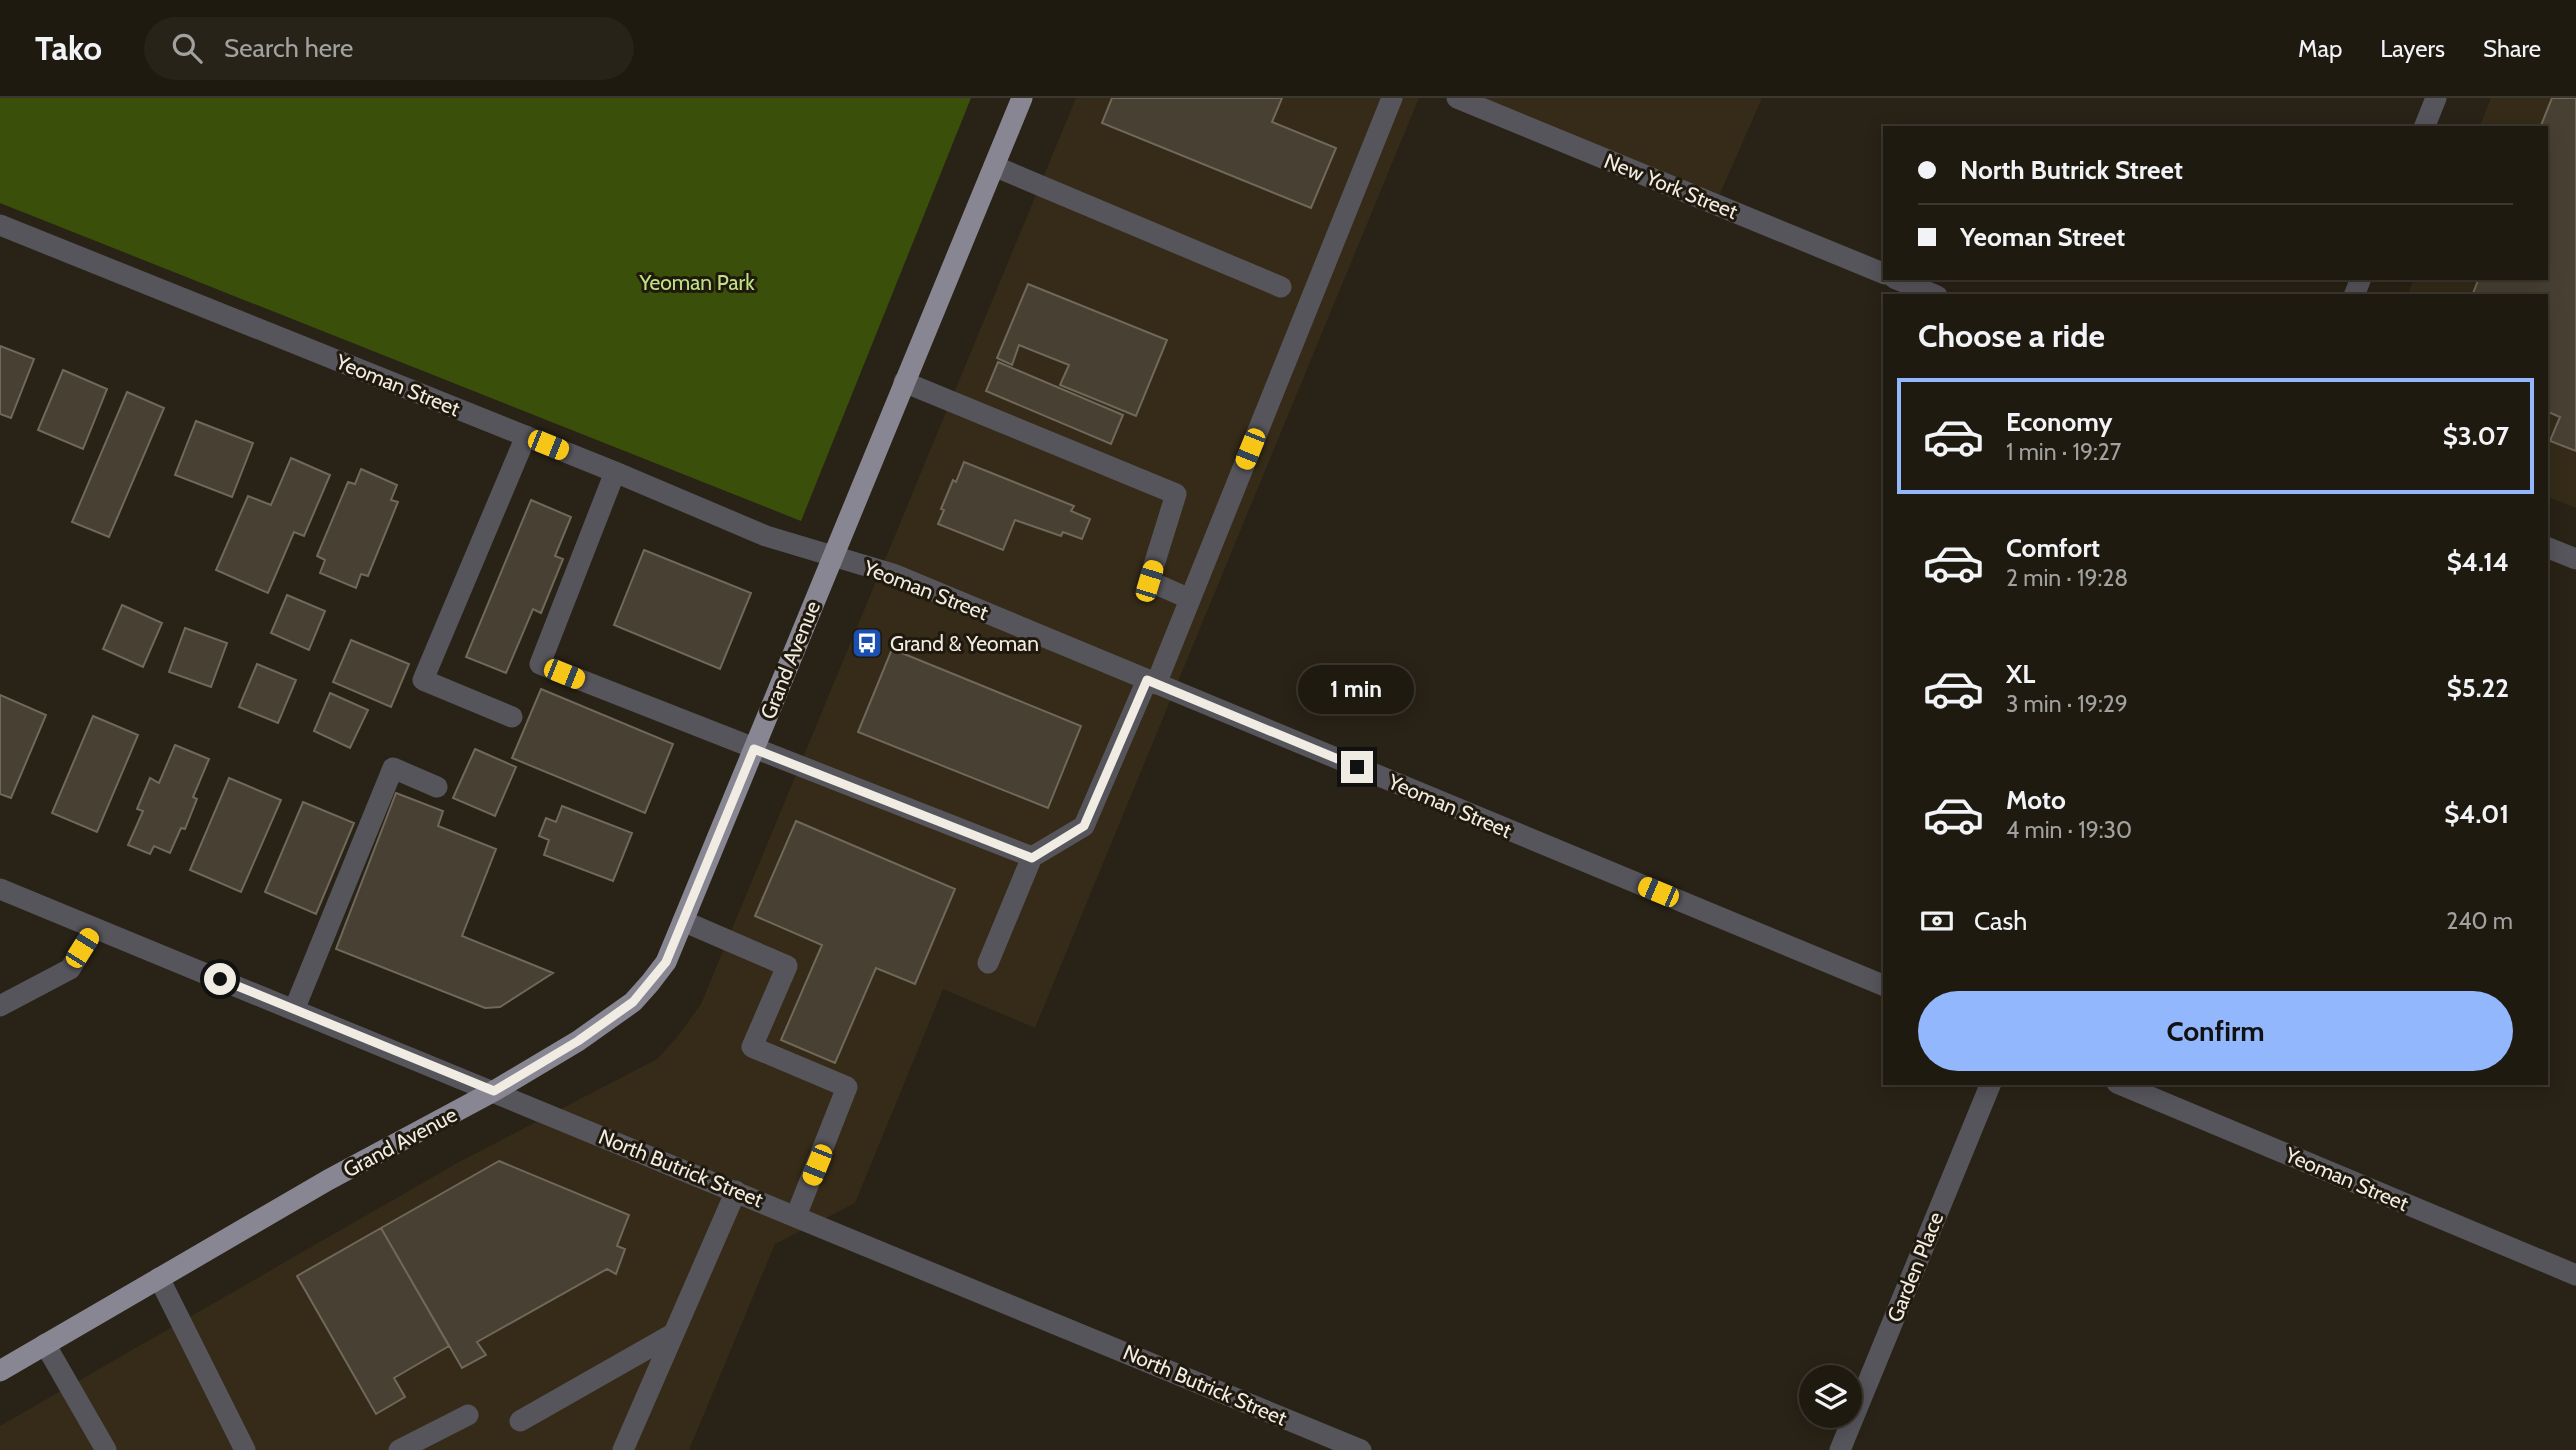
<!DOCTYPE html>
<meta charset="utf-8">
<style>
body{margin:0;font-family:Cabin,sans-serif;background:#272319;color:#f1f3f6;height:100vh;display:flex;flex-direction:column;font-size:26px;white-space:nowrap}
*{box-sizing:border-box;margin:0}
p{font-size:23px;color:#a1a19f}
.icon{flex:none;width:38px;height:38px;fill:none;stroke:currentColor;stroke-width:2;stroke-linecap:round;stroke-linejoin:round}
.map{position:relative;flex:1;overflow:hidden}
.side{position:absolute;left:1883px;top:196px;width:665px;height:791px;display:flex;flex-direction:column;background:#1f1a10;border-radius:0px;box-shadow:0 4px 18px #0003,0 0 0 2px #3c3830}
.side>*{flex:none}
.top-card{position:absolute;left:1883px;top:28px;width:665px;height:154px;border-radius:0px;box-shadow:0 4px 18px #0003,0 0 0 2px #3c3830;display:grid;align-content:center;height:154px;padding:0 35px;background:#1f1a10}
.buttons{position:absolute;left:1799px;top:1267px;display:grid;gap:14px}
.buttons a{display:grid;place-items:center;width:63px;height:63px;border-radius:50%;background:#1f1a10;box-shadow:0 4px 18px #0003,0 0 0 2px #3c3830;font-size:35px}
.end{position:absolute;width:32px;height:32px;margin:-16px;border:9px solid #f0ece3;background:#111;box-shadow:0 0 0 4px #111}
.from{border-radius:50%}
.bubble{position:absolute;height:49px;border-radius:24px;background:#1f1a10;box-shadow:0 4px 18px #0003,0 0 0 2px #3c3830;font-size:23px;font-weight:800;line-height:49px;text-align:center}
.car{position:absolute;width:21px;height:42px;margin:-21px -10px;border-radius:9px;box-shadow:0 0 5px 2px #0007;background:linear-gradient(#f5c518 24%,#345 0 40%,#f5c518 0 76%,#345 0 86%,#f5c518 0)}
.top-card b{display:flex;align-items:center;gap:24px;height:66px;font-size:26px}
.top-card b+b{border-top:2px solid #3c3830}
.top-card i{width:18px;height:18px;background:#f1f3f6}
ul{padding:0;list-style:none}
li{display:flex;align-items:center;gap:21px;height:116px;margin:0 14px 10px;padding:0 21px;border:4px solid transparent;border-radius:0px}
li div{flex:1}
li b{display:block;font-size:26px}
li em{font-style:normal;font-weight:800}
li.active{border-color:#92b7fd}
li>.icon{width:63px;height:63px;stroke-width:1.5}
h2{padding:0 35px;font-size:32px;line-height:84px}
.pay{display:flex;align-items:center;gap:18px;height:77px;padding:0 35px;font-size:26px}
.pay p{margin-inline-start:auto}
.primary-button{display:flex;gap:14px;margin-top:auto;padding:14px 35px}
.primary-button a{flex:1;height:80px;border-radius:42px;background:#92b7fd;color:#111;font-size:28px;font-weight:800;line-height:80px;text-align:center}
header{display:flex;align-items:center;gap:42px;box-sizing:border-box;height:98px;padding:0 35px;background:#1f1a10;border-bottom:2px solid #3c3830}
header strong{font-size:33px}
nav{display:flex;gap:38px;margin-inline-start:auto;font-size:24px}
.search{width:490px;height:63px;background:#272319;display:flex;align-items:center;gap:18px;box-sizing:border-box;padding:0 24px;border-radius:38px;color:#a1a19f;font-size:26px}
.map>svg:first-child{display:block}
.built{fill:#352b18}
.green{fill:#3a4f0a}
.building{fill:#484133;stroke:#70685a;stroke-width:2}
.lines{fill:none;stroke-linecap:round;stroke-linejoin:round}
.minor{stroke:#57555c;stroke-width:21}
.major{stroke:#898694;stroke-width:21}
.route{stroke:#f0ece3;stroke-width:9}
.labels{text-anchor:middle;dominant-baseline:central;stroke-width:6;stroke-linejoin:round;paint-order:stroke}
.street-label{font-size:21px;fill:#f0ece3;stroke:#20190d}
.park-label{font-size:21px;fill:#bee283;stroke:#20190d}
.poi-label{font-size:21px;fill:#f0ece3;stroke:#20190d;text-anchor:start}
</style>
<header>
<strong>Tako</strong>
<div class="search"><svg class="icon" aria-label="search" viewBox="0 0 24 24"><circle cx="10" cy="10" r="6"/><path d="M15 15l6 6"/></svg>Search here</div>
<nav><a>Map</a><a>Layers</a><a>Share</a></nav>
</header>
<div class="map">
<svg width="2576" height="1352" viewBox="0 0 2576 1352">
<rect width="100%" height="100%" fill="#292216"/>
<path class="built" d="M1076 0H1419L1035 930 943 891 855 1105 775 1146 689 1352H0V1328L459 1064 657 961 678 938 701 906Z
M1452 0H1762L1715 107Z
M2491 0H2576V410L2546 398V198H2407L2414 180H2546V30H2479Z"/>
<path class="green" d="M0 0H971L801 423 0 105Z"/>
<path class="building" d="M1112 0H1282L1272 24 1336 50 1311 110 1102 25Z
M2552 0H2576V353L2550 343 2560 319 2546 313V198H2472L2479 180H2546V30H2540Z
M1028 186 1167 242 1136 318 1060 287 1069 267 1019 247 1012 267 997 260Z
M0 248 34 261 11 320 0 316Z
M998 264 1123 317 1111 346 986 293Z
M63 272 107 291 83 351 38 332Z
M127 294 164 310 109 439 72 424Z
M196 323 253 345 232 399 175 377Z
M291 360 330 377 304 438 294 434 268 495 216 472 248 398 271 407Z
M964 364 1074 408 1071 413 1090 421 1082 441 1063 434 1061 438 1015 422 1003 452 938 426 944 412 941 411 953 382 956 384Z
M361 371 397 387 391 402 398 404 368 478 361 476 356 490 320 475 325 462 317 458 348 384 355 386Z
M531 402 571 419 555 458 563 461 541 515 533 511 506 575 466 559Z
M644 452 751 495 720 571 614 527Z
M287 497 325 513 309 552 271 535Z
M122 507 162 525 143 569 103 551Z
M185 530 227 545 211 589 169 574Z
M351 542 409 566 391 609 333 584Z
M892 551 1081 628 1048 710 858 634Z
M257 566 296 582 278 625 239 609Z
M541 591 673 646 645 715 512 660Z
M330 595 368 612 350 650 314 633Z
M0 597 46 617 11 700 0 696Z
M93 618 138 637 97 734 52 715Z
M175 647 209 661 193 699 197 701 185 731 181 730 170 755 154 748 150 756 128 747 143 713 137 711 150 680 159 685Z
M475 651 516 669 495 718 453 700Z
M229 680 281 702 241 794 190 772Z
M396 695 443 713 438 728 496 751 462 838 553 875 500 909 485 910 336 851Z
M303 704 354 725 316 816 265 794Z
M562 708 632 735 613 783 544 757 549 742 539 738 546 720 556 724Z
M796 723 955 791 915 886 876 870 835 965 781 942 822 847 755 818Z
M499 1063 629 1117 617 1148 625 1151 616 1176 607 1171 477 1244 486 1257 462 1270 381 1130Z
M381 1130 449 1248 394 1280 405 1299 376 1316 297 1178Z"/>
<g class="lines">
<path class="minor" d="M1457 0 1885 176
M2424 30 2436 0
M994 68 1281 189
M0 127 615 374 766 438 893 476 1885 888
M1894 180 1937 198
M2354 198 2361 180
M904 284 1176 396 1149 483 1190 501
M615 374 540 566 1032 759
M2546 449 2576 461
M1156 586 1392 0
M512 619 423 582 526 338
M0 791 1361 1352
M683 823 787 868 752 949 847 989 796 1118
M988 865 1032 759 1084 728 1147 582
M0 908 70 871 95 830
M294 912 393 670 437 689
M2117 985 2576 1177
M159 1180 245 1352
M45 1246 106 1352
M520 1323 673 1236
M399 1352 468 1317
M623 1352 736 1093
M1840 1352 1991 985"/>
<path class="major" d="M0 1273 328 1082 494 993 578 943 633 904 650 885 666 864 683 823 1022 0"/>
</g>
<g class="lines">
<path class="route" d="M220 881 494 993 578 943 633 904 666 864 754 651 1032 760 1084 728 1147 582 1357 669"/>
</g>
<defs>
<g id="bus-square" transform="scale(1.575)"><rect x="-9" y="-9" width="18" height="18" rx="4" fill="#1a4fb4" stroke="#20190d"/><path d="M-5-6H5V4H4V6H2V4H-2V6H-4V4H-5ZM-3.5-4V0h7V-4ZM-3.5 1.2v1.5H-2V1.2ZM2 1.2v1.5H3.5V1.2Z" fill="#fff"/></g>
</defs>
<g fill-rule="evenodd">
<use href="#bus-square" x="867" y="545"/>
</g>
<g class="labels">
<g class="street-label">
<text transform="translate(1671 88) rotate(22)">New York Street</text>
<text transform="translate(398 287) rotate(22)">Yeoman Street</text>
<text transform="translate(926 492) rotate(21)">Yeoman Street</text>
<text transform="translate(790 562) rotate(-68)">Grand Avenue</text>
<text transform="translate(1450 708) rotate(23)">Yeoman Street</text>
<text transform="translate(400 1044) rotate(-28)">Grand Avenue</text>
<text transform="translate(681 1070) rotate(22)">North Butrick Street</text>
<text transform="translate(2347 1081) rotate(23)">Yeoman Street</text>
<text transform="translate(1915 1169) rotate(-68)">Garden Place</text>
<text transform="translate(1205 1287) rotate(23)">North Butrick Street</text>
</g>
<g class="park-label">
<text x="697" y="184">Yeoman Park</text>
</g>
<g class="poi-label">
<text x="890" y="545">Grand &amp; Yeoman</text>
</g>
</g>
</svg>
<div class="buttons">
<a><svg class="icon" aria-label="layers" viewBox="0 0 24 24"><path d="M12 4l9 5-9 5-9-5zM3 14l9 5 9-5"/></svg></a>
</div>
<i class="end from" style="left:220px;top:881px"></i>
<i class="end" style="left:1357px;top:669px"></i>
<div class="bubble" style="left:1298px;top:567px;width:116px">1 min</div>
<i class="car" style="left:548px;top:347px;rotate:112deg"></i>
<i class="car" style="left:1250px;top:351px;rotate:202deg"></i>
<i class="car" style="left:1149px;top:483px;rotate:17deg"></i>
<i class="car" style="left:564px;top:576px;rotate:112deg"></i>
<i class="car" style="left:1658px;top:794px;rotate:293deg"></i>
<i class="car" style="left:82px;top:850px;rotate:32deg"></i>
<i class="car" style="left:817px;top:1067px;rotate:202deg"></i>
<div class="top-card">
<b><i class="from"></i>North Butrick Street</b>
<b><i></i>Yeoman Street</b>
</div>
<section class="side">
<h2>Choose a ride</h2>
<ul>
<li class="active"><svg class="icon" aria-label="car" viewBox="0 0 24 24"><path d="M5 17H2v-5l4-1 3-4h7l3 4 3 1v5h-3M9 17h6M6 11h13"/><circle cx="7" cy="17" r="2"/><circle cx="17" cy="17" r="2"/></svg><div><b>Economy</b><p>1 min · 19:27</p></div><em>$3.07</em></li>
<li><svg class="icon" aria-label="car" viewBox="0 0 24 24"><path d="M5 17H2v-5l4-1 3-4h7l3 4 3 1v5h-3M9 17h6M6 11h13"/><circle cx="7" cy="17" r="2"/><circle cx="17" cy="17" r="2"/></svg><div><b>Comfort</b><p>2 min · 19:28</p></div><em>$4.14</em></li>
<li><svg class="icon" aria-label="car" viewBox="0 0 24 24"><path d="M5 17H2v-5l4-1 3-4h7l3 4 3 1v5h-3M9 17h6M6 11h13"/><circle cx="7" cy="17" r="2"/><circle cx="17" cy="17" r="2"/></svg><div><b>XL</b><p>3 min · 19:29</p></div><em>$5.22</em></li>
<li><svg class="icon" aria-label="car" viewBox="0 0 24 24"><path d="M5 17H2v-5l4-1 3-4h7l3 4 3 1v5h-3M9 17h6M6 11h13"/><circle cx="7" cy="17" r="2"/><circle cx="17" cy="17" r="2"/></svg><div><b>Moto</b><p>4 min · 19:30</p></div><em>$4.01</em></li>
</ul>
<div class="pay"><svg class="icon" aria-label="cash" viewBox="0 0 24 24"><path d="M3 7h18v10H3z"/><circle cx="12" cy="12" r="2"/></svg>Cash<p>240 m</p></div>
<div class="primary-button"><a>Confirm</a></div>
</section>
</div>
